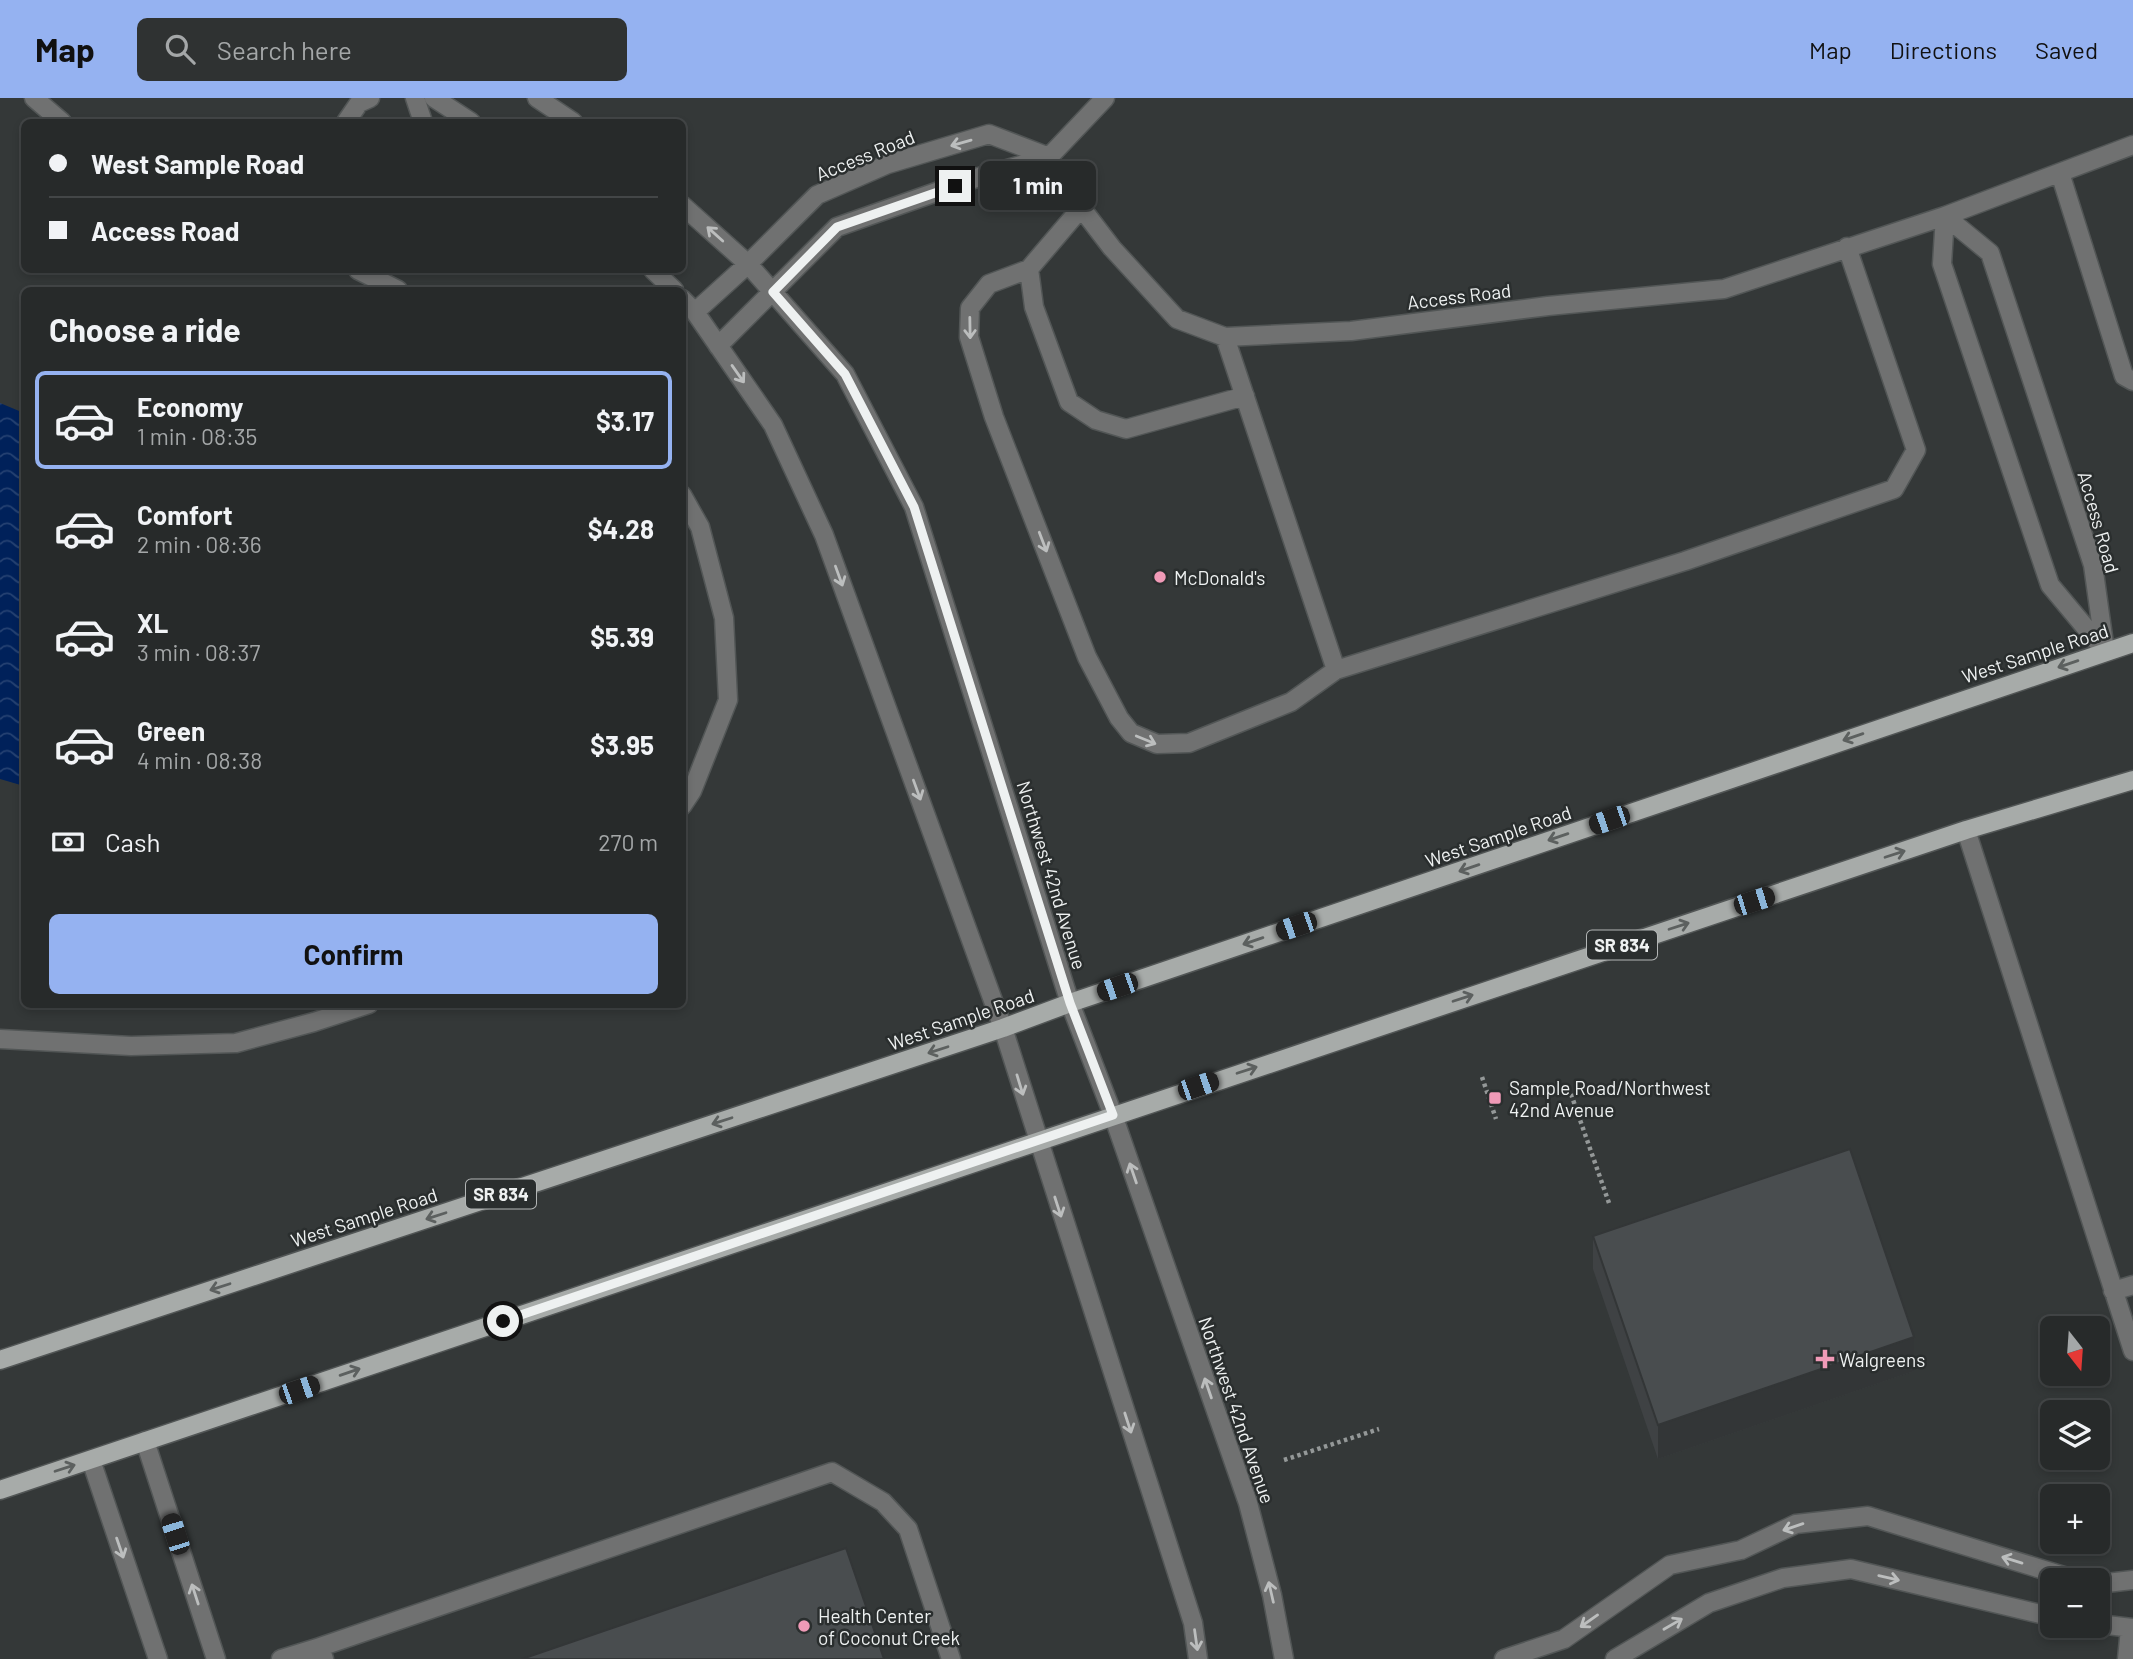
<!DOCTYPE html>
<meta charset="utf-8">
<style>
body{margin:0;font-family:Barlow,sans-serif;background:#2f3232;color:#f1f3f6;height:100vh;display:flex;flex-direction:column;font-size:26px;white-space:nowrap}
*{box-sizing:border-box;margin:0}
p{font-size:23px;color:#a4a7a8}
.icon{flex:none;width:38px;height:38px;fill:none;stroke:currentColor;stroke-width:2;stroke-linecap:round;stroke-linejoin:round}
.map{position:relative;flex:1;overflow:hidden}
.sheet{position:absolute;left:21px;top:189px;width:665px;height:721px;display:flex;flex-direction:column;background:#272a2a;border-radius:10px;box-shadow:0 4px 10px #0003,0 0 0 2px #434647}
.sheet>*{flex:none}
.top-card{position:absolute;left:21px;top:21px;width:665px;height:154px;border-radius:10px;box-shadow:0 4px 10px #0003,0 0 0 2px #434647;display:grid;align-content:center;height:154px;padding:0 28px;background:#272a2a}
.needle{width:46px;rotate:163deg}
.fabs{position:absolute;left:2040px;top:1218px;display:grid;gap:14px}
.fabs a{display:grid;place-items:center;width:70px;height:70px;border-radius:10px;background:#272a2a;box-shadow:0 4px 10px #0003,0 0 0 2px #434647;font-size:35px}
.end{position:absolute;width:32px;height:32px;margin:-16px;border:9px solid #eef1f1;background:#111;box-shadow:0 0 0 4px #111}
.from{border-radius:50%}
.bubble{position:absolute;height:49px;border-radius:10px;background:#272a2a;box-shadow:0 4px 10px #0003,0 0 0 2px #434647;font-size:23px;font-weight:700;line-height:49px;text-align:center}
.car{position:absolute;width:21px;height:42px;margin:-21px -10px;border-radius:9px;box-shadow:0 0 5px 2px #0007;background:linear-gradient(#222 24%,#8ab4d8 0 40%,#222 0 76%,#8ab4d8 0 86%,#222 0)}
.top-card b{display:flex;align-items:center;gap:24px;height:66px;font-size:26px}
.top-card b+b{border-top:2px solid #434647}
.top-card i{width:18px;height:18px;background:#f1f3f6}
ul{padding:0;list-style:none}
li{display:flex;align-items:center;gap:21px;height:98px;margin:0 14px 10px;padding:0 14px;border:4px solid transparent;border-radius:10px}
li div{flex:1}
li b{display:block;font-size:26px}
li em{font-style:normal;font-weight:700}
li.active{border-color:#95b2f1}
li>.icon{width:63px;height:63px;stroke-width:1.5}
h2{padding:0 28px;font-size:32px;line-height:84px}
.pay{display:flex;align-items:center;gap:18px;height:77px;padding:0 28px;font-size:26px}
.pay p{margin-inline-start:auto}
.primary-button{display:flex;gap:14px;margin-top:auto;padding:14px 28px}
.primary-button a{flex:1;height:80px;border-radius:10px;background:#95b2f1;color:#111;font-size:28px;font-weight:700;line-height:80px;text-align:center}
header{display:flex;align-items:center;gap:42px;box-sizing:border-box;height:98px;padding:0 35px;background:#95b2f1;color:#111}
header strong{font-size:33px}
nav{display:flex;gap:38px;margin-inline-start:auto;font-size:24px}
.search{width:490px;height:63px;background:#2f3232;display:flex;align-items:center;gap:18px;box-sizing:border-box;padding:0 24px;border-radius:10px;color:#a4a7a8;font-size:26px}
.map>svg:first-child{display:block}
.water{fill:url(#water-waves)}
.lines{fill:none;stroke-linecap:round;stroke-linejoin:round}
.minor-casing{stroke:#525656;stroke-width:21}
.major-casing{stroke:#525656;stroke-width:21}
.path{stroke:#949898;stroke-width:4.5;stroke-dasharray:3.5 3.5;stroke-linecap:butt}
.minor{stroke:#707171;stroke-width:18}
.major{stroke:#a7aba9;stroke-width:18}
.wall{fill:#3f4244}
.shaded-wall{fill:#333637}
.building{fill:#494d4f;stroke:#333637;stroke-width:2}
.oneway{stroke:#bcbebe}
.oneway2{stroke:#5c605f}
.route{stroke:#eef1f1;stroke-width:9}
.poi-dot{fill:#f09ab7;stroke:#2a2e2e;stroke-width:2.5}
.labels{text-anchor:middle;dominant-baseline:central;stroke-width:5;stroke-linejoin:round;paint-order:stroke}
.shield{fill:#2a2e2e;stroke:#b3b6b6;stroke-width:2}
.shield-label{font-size:18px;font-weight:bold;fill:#eef1f1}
.street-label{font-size:19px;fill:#eef1f1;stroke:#2a2e2e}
.poi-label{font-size:19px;fill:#eef1f1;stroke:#2a2e2e;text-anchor:start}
</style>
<header>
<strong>Map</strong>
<div class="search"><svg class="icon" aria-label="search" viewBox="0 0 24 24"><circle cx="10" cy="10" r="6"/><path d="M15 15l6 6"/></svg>Search here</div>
<nav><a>Map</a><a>Directions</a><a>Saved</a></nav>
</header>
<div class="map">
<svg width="2133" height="1561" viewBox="0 0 2133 1561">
<defs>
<pattern id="water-waves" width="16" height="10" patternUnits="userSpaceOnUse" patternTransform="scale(1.75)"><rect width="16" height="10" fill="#00215a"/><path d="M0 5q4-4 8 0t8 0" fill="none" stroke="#264272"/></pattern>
</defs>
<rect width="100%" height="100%" fill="#343838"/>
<path class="water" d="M0 305 24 315V688L0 681Z"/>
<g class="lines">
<g class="minor-casing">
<path id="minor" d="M34 0 62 24
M415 0 423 24
M434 0 471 24
M537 0 573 24
M346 24 359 5 370 0
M2060 75 2124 278 2133 283
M682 107 748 166 845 276 914 409 1070 905 1113 1017 1248 1405 1272 1497 1284 1561
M1081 110 1029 171 1034 209 1069 304 1096 322 1126 331 1245 298
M1945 118 1990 155 2093 467 2105 553 2050 487 1942 166Z
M1029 171 989 186 970 210 969 239 994 319 1087 559 1119 620 1131 635 1157 646 1189 645 1291 604 1336 572
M358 172 398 192
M653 172 674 192
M682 201 695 214 773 327 824 437 1003 930 1193 1525 1198 1561
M695 214 748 166 817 97 888 66 989 36 1049 59 1073 99 1112 150 1177 221 1225 239 1351 233 1548 208 1724 191 1945 118 2133 47
M1225 239 1336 572 1685 463 1894 391 1916 352 1847 149
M718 248 837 129 979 79 1049 59 1105 0
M682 397 700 429 724 520 728 602 692 693 682 708
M1966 732 2133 1253
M0 941 131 948 236 945 314 924 369 906
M2113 1193 2133 1187
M145 1343 216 1561
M91 1362 158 1561
M2098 1486 2133 1482
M2098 1526 2133 1530
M320 1549 832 1374 883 1404 908 1431 951 1561
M281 1561 320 1549 324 1561
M1504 1561 1564 1541 1670 1467 1741 1452 1796 1426 1868 1418 2077 1482
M1615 1561 1709 1505 1783 1480 1851 1471 2053 1519
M2127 1561 2130 1531"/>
</g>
<g class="major-casing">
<path id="major" d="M0 1262 1003 930 1070 905 2133 545
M0 1392 1966 732 2133 682"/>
</g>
<path class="path" d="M1482 979 1496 1021
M1571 996 1609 1105
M1284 1362 1379 1331"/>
<use href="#minor" class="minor"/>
<use href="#major" class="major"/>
</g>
<path class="wall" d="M1593 1138 1914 1273 1658 1361 1593 1171Z"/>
<path class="shaded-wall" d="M1914 1239V1273L1658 1361V1327Z"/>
<path class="building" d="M1850 1051 1914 1239 1658 1327 1593 1138Z
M846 1450 884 1561H522Z"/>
<defs><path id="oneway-shaft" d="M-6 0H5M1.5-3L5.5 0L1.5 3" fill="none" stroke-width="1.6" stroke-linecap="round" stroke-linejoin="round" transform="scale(1.75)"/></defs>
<g class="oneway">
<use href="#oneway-shaft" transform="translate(961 45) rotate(164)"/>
<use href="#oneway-shaft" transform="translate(715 136) rotate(-138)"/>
<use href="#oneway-shaft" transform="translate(970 230) rotate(89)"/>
<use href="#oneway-shaft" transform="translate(738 276) rotate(55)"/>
<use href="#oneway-shaft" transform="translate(1043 444) rotate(69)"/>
<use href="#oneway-shaft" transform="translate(839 478) rotate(70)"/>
<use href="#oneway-shaft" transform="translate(1146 642) rotate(22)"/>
<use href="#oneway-shaft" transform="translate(917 692) rotate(70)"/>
<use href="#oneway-shaft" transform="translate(1020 987) rotate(73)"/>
<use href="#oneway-shaft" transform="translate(1133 1075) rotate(-109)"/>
<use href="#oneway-shaft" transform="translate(1058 1109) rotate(72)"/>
<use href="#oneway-shaft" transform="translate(1208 1290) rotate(-109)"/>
<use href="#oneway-shaft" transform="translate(1128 1325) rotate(72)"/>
<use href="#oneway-shaft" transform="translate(1793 1429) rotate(161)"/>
<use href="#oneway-shaft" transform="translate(120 1450) rotate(71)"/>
<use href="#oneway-shaft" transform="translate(2012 1462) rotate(-163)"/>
<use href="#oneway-shaft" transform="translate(1889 1480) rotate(13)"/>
<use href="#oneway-shaft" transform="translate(1271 1494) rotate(-103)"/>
<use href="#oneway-shaft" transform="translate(195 1496) rotate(-108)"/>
<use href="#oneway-shaft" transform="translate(1589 1523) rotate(145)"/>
<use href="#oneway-shaft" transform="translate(1673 1526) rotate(-30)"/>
<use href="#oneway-shaft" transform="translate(1196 1542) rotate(82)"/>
</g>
<g class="oneway2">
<use href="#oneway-shaft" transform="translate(2068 566) rotate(161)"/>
<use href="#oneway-shaft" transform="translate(1853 639) rotate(161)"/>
<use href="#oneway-shaft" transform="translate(1558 739) rotate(161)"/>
<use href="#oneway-shaft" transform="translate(1895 756) rotate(-18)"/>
<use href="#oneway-shaft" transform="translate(1469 770) rotate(161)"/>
<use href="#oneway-shaft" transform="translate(1679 828) rotate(-18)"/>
<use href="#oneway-shaft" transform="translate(1253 843) rotate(161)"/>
<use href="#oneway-shaft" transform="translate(1463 900) rotate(-18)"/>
<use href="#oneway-shaft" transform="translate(938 952) rotate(162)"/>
<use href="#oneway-shaft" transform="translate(1247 972) rotate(-18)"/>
<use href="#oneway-shaft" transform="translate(722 1023) rotate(162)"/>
<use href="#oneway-shaft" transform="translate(436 1118) rotate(162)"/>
<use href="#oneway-shaft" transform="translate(220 1189) rotate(162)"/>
<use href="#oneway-shaft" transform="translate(350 1274) rotate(-19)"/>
<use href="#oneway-shaft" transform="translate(65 1370) rotate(-18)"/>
</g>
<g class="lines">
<path class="route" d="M503 1223 1113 1017 1070 905 914 409 845 276 773 194 837 129 955 88"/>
</g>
<g class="poi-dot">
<circle cx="1160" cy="479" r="7"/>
<rect x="1488" y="993" width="14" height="14" rx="3.5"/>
<path d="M1821.5 1250.5h7v7h7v7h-7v7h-7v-7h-7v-7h7z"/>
<circle cx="804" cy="1528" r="7"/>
</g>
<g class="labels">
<g class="shield">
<rect x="1587" y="832.5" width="70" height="29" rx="5"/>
<rect x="466" y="1081.5" width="70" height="29" rx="5"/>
</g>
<g class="shield-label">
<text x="1622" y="847">SR 834</text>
<text x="501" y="1096">SR 834</text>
</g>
<g class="street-label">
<text transform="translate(865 57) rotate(-22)">Access Road</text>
<text transform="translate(1459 198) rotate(-7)">Access Road</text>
<text transform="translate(2099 424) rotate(74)">Access Road</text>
<text transform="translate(2035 555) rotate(-18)">West Sample Road</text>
<text transform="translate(1498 738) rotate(-19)">West Sample Road</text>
<text transform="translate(1052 777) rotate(73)">Northwest 42nd Avenue</text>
<text transform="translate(961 921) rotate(-19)">West Sample Road</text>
<text transform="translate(364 1119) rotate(-18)">West Sample Road</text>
<text transform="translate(1237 1312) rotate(71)">Northwest 42nd Avenue</text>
</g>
<g class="poi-label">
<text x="1174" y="479">McDonald's</text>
<text x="1509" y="989">Sample Road/Northwest<tspan x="1509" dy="22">42nd Avenue</tspan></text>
<text x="1839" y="1261">Walgreens</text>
<text x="818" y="1517">Health Center<tspan x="818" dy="22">of Coconut Creek</tspan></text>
</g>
</g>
</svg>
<div class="fabs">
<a><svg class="needle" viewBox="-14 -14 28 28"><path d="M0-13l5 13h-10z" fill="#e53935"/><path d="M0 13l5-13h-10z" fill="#a4a7a8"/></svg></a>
<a><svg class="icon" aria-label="layers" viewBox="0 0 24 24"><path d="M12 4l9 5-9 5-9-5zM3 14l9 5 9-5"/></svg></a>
<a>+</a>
<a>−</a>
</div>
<i class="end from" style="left:503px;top:1223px"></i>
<i class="end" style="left:955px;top:88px"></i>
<div class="bubble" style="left:980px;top:63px;width:116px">1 min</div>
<i class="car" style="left:1609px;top:722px;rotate:251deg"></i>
<i class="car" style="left:1754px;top:803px;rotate:72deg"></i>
<i class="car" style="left:1296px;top:828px;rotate:251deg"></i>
<i class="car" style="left:1117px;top:889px;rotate:251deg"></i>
<i class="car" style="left:1198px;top:988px;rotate:71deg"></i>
<i class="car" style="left:299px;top:1292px;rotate:71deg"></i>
<i class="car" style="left:175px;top:1436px;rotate:342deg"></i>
<div class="top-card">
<b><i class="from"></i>West Sample Road</b>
<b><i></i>Access Road</b>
</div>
<section class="sheet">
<h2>Choose a ride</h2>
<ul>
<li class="active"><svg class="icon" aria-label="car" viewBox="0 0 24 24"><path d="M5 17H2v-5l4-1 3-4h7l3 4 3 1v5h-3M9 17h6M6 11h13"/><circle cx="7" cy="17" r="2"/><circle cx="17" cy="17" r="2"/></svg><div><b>Economy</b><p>1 min · 08:35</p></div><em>$3.17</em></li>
<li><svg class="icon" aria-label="car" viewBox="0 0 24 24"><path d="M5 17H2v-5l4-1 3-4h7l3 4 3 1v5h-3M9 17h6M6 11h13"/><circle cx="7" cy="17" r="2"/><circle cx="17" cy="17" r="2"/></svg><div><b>Comfort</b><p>2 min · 08:36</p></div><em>$4.28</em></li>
<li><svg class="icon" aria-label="car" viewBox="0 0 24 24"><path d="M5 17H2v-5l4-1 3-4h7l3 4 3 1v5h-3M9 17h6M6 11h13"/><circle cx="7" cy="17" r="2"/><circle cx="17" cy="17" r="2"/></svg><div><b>XL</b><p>3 min · 08:37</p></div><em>$5.39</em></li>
<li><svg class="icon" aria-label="car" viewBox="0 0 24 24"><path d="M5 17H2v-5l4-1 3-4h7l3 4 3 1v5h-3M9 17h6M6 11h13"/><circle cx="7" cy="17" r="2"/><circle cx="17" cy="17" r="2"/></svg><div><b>Green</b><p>4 min · 08:38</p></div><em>$3.95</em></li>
</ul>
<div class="pay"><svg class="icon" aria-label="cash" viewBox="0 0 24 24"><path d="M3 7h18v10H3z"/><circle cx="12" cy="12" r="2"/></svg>Cash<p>270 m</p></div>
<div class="primary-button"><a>Confirm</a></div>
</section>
</div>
